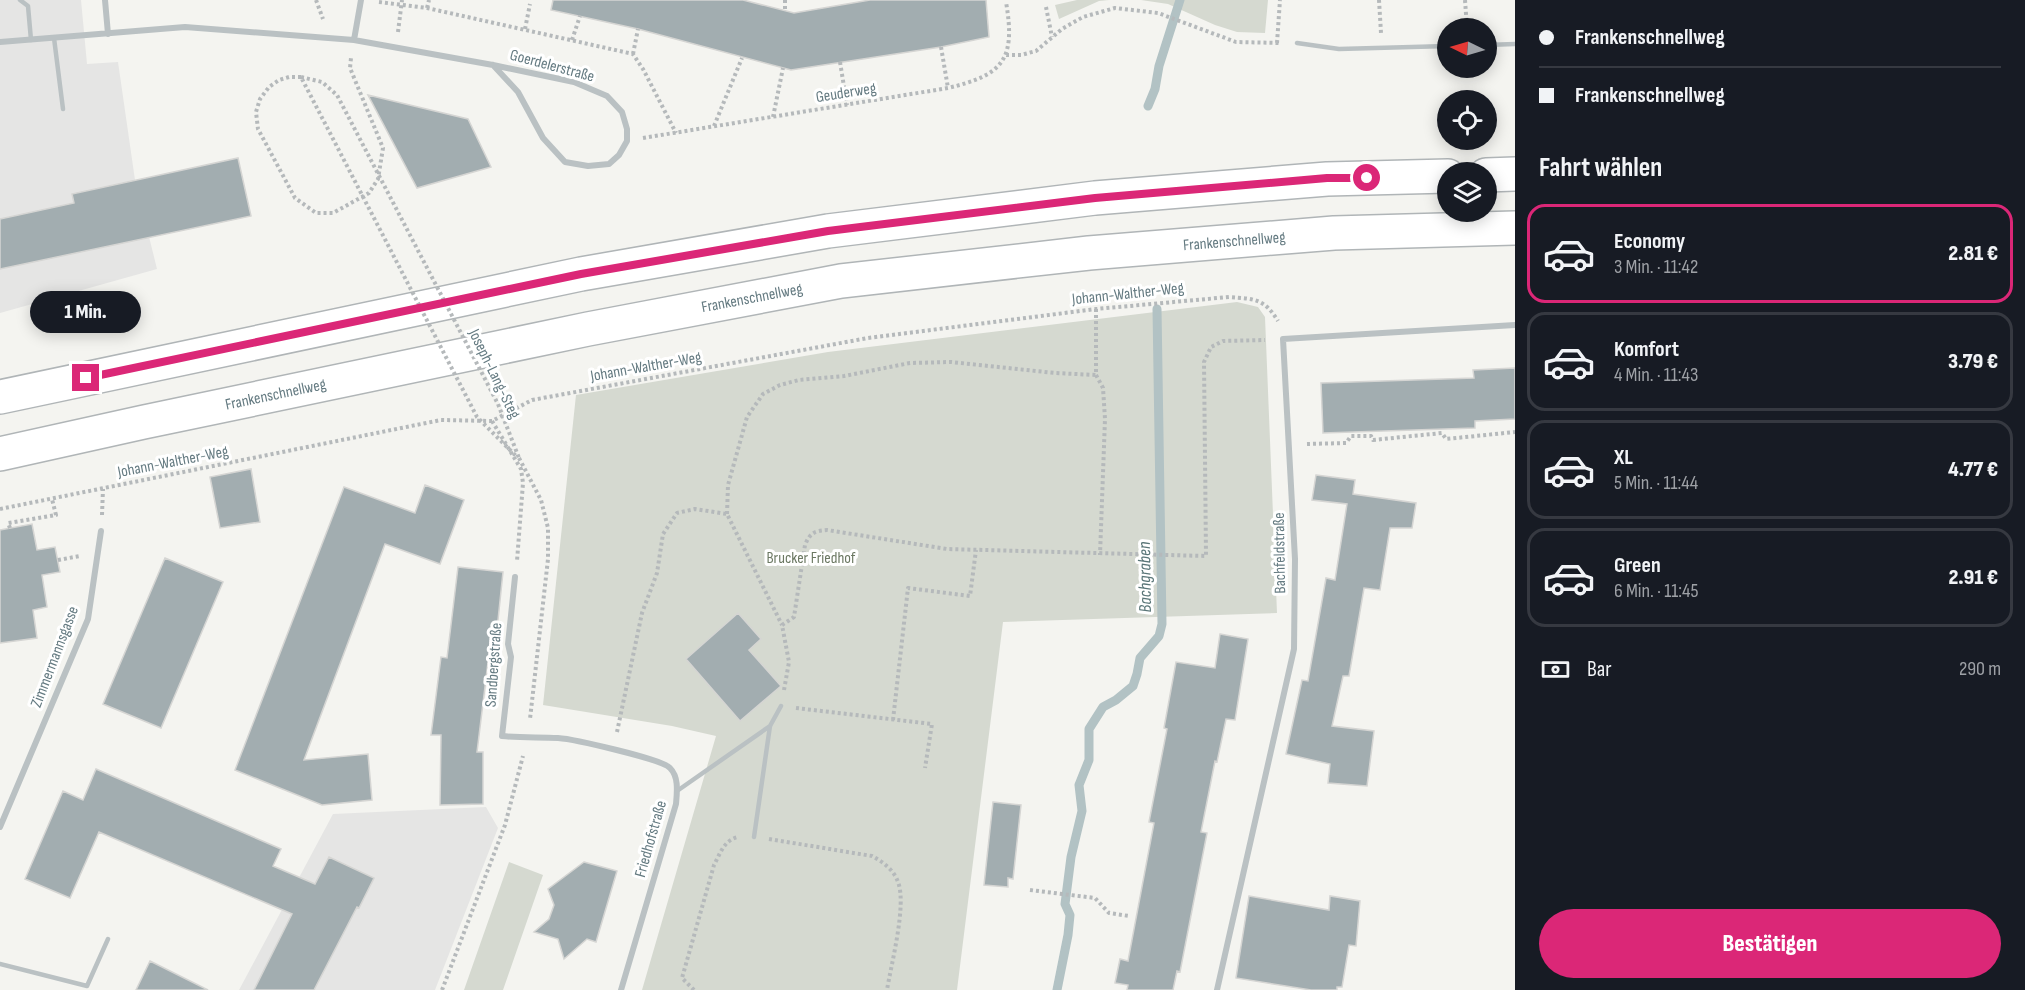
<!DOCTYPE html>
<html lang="de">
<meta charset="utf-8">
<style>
body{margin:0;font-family:"Sofia Sans Condensed",sans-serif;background:#242831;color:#f1f3f6;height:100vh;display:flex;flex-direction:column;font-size:22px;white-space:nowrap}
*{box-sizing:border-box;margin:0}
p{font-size:20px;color:#9ea1a6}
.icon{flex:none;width:33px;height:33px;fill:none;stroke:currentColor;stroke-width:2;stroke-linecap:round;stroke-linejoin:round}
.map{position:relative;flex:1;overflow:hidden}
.panel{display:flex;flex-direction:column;background:#171b24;width:510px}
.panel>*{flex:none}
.top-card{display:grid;align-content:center;height:132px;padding:0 24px;background:#171b24}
.needle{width:39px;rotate:275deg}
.buttons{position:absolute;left:1437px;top:18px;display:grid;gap:12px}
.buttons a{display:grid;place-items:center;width:60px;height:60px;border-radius:50%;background:#171b24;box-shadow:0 3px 15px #0003;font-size:30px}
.end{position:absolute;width:27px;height:27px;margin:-14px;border:8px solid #db2777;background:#fff;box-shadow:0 0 0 3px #fff}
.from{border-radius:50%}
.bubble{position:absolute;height:42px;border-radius:21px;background:#171b24;box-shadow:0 3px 15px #0003;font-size:20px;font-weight:800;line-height:42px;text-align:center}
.top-card b{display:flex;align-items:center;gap:21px;height:57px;font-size:22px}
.top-card b+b{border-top:2px solid #363941}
.top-card i{width:15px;height:15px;background:#f1f3f6}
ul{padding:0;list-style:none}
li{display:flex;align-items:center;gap:18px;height:99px;margin:0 12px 9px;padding:0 12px;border:3px solid #363941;border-radius:18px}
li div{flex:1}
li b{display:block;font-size:22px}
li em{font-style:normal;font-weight:800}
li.current{border-color:#db2777}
li>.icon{width:54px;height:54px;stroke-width:1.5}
h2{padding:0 24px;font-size:27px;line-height:72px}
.pay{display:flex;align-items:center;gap:15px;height:66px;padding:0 24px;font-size:22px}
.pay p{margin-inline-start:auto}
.primary-button{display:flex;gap:12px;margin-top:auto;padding:12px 24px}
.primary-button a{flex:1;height:69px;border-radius:36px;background:#db2777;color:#fff;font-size:24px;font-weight:800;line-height:69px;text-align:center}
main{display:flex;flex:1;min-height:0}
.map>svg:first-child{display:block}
.built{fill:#e5e5e4}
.green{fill:#d5d9d0}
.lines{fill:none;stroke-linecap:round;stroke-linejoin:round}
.stream{stroke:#b2c2c4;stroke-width:9}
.building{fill:#a2adb0;stroke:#d5d5d3;stroke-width:1.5}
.motorway-casing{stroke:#b0b5b7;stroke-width:36}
.path{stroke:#b5b9bb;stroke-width:4;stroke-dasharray:3 3;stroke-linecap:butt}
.service{stroke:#bac1c3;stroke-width:4.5}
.minor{stroke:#bac1c3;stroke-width:6}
.motorway{stroke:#fff;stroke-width:33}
.path-bridge{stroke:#b5b9bb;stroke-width:4;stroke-dasharray:3 3;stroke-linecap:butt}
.route{stroke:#db2777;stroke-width:8}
.labels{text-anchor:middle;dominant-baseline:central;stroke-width:6;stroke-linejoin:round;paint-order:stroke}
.street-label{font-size:16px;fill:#647a81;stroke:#fff}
.park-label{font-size:16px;fill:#6b7862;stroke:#fff}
.water-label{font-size:18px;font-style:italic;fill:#5a7678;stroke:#fff}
</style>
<main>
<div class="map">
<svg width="1515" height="990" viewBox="0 0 1515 990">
<rect width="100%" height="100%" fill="#f4f4f0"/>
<path class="built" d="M0 0H81L87 64 118 62 135 180 157 269 0 313Z
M486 807 498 828 435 990H239L333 814Z"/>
<path class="green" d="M1077 0H1109L1099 1 1059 19 1055 5Z
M1141 0H1268L1265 33 1237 32 1215 25 1168 4Z
M1237 302 1258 307 1265 317 1277 613 1003 622 957 990H642L716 736 672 726 543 705 576 395 828 352Z
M509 862 543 875 503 990H464Z"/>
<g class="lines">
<path class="stream" d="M1148 106 1155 89 1159 66 1180 0
M1057 990 1068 935 1070 915 1065 904 1071 857 1082 811 1079 785 1089 760V729L1103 707 1116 700 1133 686 1137 674 1140 658 1159 636 1162 624 1157 309"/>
</g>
<path class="building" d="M553 0H743L794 13 870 0H986L989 37 941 47 791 70 638 29 551 10Z
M368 95 468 119 491 167 417 188Z
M238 158 251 216 0 269V219L74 203 72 194Z
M1515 368V419L1475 421V428L1323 433 1321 383 1474 378 1473 370Z
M251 469 260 522 220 528 210 477Z
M1316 475 1355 480 1353 494 1416 503 1412 528H1390L1380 590 1364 588 1349 676H1343L1332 726 1374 731 1367 786 1328 783 1330 764 1286 754 1302 680 1308 681 1326 578 1335 580 1347 504 1312 500Z
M425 485 464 500 440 564 385 544 304 760 368 754 372 800 322 805 235 770 344 487 415 513Z
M32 524 37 550 55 547 60 572 42 575 47 607 33 610 37 638 0 643V530Z
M165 558 223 582 161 728 103 704Z
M458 567 503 572 496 639 491 638 477 752H483V804L440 805 441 735H431L441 657 447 658Z
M738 613 761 639 749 650 781 686 740 721 686 659Z
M1220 634 1248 639 1235 720 1226 719 1217 762 1215 761 1201 832 1207 833 1180 972 1177 971 1173 990H1127L1128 985 1115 983 1120 959 1128 961 1154 823 1149 822 1167 729 1164 728 1176 662 1215 668Z
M96 769 281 849 273 866 315 884 329 857 374 878 359 908 357 907 314 990H254L292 914 99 832 70 898 25 879 63 791 83 800Z
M993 802 1021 805 1013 879 1008 878V887L984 885Z
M584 862 617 871 596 942 587 939 564 959 558 939 534 932 549 919 554 905 548 889Z
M1249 896 1329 910 1330 896 1360 901 1356 946 1349 945 1342 987H1337V990H1311L1236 978Z
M150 961 208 990H136Z"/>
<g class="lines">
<g class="motorway-casing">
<g id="motorway">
<path d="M1486 175 1515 174"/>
<path d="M0 397 581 274 828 231 1095 198 1327 179 1448 176"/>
<path id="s1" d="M0 454 144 422 588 329 841 281 1089 253 1334 233 1515 228"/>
</g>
</g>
<path class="path" d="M316 0 323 19
M785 0V11
M1379 0 1381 33
M1465 0 1467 28
M379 2 427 8 633 54 643 69 676 133
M1046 7 1052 37
M427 8 429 0
M525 29 530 4
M398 32 402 0
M572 40 580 16
M1277 43 1280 0
M941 47 948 88
M633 54 638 29
M1006 55H1021L1036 51 1062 29 1083 17 1115 8 1158 13 1236 42 1281 43
M840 62 847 105
M301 77H289L279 80 269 87 260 99 256 112 258 129 295 198 316 213H333L369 193 378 179 383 148 350 68 351 58
M773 117 783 68
M714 126 742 58
M643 138 948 88C1003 75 1016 60 1006 2
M1096 309V375L1103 388 1105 419 1100 555
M492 421 521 469 523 483 517 561
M1307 444 1346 443 1351 436H1371L1373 440 1442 433 1446 439 1515 432
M519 458 541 500 548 528V559L530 719
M0 509 441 420 492 421 532 400 868 338 1096 309 1229 297C1254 299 1264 298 1278 321
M727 514 728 485 747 417 763 394 780 385 799 380 844 376 910 363 951 362 1055 373 1096 375
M102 515 103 489
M10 528 8 523 56 515 52 499
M58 560 80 556
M784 690 789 662 782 625 794 617 805 545C810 533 814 531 827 530L947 549 1206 556 1204 362 1211 347 1223 341 1265 340
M796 708 932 724 925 768
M893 720 908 588 970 596 976 550
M617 732 642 613 657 573 663 534 677 513 695 509 727 514 782 625
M769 839 872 856C883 862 894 870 898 882 907 905 891 965 887 990
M1030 890 1095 898 1109 913 1129 916
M442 990 505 825 523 756
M694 990 682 978 714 865C720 854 724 840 738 837"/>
<path class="service" d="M20 0 28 6 31 40
M54 38 63 109
M1297 43 1339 49 1448 46
M1486 45 1515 44
M677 791 770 726
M754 837 770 726 781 706
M0 964 87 986 108 939"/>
<path class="minor" d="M105 0 108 34
M354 40 361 0
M0 42 185 27 354 40 493 65 574 82 607 96 622 112 627 129V141L619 155 609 164 588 166 565 162 543 138 518 92 493 65
M515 577 508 644 511 657 502 736C521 738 539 737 558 738 573 739 662 759 670 768 679 777 677 792 676 804L621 990
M0 827 88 619 101 531
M1217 990 1294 649 1295 559 1283 339 1515 325"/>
<use href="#motorway" class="motorway"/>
<path class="path-bridge" d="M301 77 322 82 337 95 498 404 519 458
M302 79 477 417 516 456"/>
</g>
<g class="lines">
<path class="route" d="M86 378 581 274 828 231 1095 198 1327 178H1367"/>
</g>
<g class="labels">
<g class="street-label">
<text transform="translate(552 66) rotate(15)">Goerdelerstraße</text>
<text transform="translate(846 93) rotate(-9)">Geuderweg</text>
<text stroke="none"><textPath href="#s1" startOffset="1254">Frankenschnellweg</textPath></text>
<text transform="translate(1128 294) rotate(-6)">Johann-Walther-Weg</text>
<text stroke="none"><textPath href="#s1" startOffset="768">Frankenschnellweg</textPath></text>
<text transform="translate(646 367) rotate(-10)">Johann-Walther-Weg</text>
<text transform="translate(494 374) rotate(64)">Joseph-Lang-Steg</text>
<text stroke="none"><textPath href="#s1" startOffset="282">Frankenschnellweg</textPath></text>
<text transform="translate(173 462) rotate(-11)">Johann-Walther-Weg</text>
<text transform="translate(1280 553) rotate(-91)">Bachfeldstraße</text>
<text transform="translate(55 657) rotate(-69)">Zimmermannsgasse</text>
<text transform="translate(494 665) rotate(-86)">Sandbergstraße</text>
<text transform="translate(651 839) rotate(-74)">Friedhofstraße</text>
</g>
<g class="park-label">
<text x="811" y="558">Brucker Friedhof</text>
</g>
<g class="water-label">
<text transform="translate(1145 577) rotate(-91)">Bachgraben</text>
</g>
</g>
</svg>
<div class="buttons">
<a><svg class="needle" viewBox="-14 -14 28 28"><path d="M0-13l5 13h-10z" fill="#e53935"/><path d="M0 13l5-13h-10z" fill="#9ea1a6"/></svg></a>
<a><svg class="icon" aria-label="locate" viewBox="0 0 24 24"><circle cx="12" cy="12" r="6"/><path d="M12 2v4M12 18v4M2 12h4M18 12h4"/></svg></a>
<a><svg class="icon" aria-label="layers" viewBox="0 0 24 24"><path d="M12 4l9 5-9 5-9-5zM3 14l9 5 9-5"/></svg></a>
</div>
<i class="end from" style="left:1367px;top:178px"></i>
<i class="end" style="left:86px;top:378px"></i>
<div class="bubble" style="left:30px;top:291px;width:111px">1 Min.</div>
</div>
<section class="panel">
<div class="top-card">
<b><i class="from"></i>Frankenschnellweg</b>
<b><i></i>Frankenschnellweg</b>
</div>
<h2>Fahrt wählen</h2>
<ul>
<li class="current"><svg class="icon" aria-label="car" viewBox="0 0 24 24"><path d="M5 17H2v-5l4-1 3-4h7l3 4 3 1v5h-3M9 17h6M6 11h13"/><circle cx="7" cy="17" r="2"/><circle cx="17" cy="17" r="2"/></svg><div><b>Economy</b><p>3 Min. · 11:42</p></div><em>2.81 €</em></li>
<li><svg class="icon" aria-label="car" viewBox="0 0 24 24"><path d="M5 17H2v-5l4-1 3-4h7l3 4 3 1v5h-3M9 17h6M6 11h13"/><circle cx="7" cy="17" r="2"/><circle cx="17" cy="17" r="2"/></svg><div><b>Komfort</b><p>4 Min. · 11:43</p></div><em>3.79 €</em></li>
<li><svg class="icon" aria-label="car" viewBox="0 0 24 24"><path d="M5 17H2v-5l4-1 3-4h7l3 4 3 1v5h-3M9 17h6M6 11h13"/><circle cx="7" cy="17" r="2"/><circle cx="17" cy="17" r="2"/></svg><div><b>XL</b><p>5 Min. · 11:44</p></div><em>4.77 €</em></li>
<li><svg class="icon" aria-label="car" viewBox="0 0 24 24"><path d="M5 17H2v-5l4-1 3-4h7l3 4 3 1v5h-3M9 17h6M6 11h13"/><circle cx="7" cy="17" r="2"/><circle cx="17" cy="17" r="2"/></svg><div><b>Green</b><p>6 Min. · 11:45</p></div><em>2.91 €</em></li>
</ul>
<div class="pay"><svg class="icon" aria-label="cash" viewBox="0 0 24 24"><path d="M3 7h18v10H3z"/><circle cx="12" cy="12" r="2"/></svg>Bar<p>290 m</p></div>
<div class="primary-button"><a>Bestätigen</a></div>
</section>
</main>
